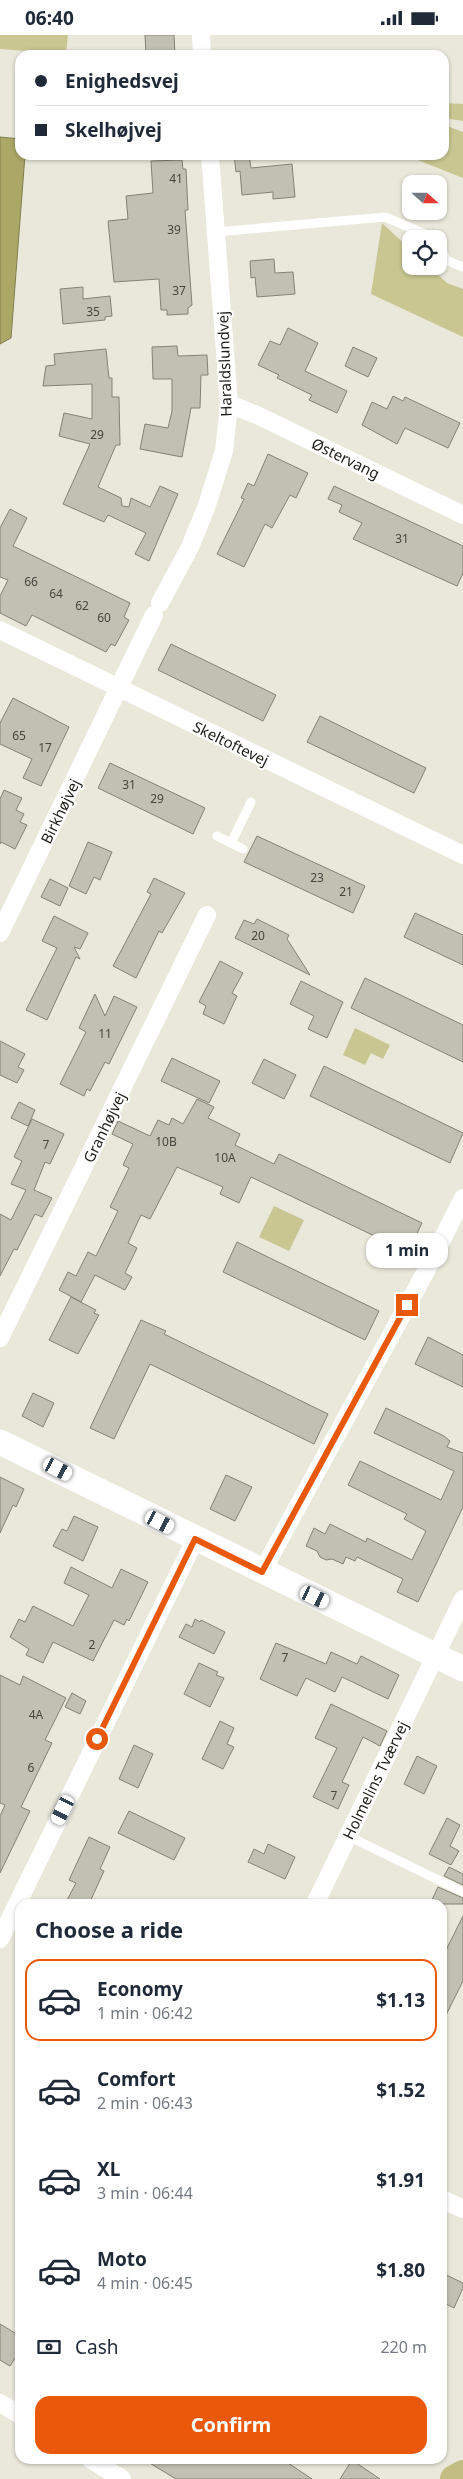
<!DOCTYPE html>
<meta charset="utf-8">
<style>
body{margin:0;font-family:"Noto Sans",sans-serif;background:#f6f6f7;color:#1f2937;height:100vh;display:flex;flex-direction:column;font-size:19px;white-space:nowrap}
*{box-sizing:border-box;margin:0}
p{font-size:16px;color:#747a83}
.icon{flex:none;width:28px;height:28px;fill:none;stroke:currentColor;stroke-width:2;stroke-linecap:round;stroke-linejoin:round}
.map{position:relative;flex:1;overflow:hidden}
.details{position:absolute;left:15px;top:1864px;width:432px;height:565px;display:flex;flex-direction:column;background:#fff;border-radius:15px;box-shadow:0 1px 4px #0004}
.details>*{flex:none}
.top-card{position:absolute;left:15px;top:15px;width:434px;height:110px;border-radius:15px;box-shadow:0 1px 4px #0004;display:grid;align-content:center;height:110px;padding:0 20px;background:#fff}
.needle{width:32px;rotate:111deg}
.fabs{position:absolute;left:402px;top:140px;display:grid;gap:10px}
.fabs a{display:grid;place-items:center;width:45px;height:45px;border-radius:10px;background:#fff;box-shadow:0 1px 4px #0004;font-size:25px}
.end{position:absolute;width:22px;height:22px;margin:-11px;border:6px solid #ea580c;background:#fff;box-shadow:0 0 0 2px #fff}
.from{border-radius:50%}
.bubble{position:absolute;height:35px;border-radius:15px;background:#fff;box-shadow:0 1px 4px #0004;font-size:16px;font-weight:700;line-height:35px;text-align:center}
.car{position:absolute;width:15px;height:30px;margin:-15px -8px;border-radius:6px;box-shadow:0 0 4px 1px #0007;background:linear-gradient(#fff 24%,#345 0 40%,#fff 0 76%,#345 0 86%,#fff 0)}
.top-card b{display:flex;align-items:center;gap:18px;height:48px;font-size:19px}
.top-card b+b{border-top:1px solid #e0e1e3}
.top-card i{width:12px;height:12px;background:#1f2937}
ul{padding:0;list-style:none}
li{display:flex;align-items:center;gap:15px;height:82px;margin:0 10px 8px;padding:0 10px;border:2px solid transparent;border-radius:15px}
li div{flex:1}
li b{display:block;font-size:19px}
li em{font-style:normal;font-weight:700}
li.on{border-color:#ea580c}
li>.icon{width:45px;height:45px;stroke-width:1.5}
h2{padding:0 20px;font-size:22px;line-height:60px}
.pay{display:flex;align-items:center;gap:12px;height:55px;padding:0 20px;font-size:19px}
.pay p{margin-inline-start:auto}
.action{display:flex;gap:10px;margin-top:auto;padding:10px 20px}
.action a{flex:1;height:58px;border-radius:15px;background:#ea580c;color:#fff;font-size:20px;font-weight:700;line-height:58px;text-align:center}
.status{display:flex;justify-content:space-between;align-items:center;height:35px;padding:0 25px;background:#fff;direction:ltr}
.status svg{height:14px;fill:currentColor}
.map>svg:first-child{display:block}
.green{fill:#c9c692}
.water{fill:#aba767;stroke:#807e4f}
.building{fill:#c1c1b3;stroke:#838276}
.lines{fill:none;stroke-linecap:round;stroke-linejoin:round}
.lane{stroke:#fff;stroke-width:9}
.street{stroke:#fff;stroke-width:18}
.secondary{stroke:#fff;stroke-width:25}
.primary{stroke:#c2be83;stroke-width:28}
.route{stroke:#ea580c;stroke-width:6}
.labels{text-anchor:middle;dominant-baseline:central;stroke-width:4;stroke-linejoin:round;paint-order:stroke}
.number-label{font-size:12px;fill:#46463f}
.street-label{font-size:15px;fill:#1d1d18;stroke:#fff}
</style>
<div class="status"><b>06:40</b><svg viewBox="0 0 49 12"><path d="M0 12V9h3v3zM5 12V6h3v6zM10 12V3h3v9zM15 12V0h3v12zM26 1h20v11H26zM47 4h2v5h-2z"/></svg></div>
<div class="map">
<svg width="463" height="2444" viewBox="0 0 463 2444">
<rect width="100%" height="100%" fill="#e9e8da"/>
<path class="green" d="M0 0H68L66 19 0 14Z
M444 68 463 69V86L444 83Z
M444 90 463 97V143L405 120H444Z
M382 188 411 215V231H429L447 248 463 254V302L371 259Z
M355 993 390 1010 383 1024 371 1018 365 1030 343 1020Z
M274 1171 304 1185 289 1216 259 1202Z"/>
<path class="water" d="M0 102 20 104V120H25L11 303 0 309Z"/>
<path class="building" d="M145 0H174L175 20H146Z
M234 120H249L251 133 292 129 295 162 273 164V157L242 160 240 136 236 137Z
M182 125 183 134H186L188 175H185L192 270 188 273V279L167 280V275H161L159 244 114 247 108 186 128 184 126 161 153 158 151 126Z
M274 224 275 238 293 237 295 259 257 262 255 242 251 243 250 226Z
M83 252V264L110 261 112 281 105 282V285L63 289 60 254Z
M288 293 318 308 305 336 347 356 337 378 309 365 312 360 277 343 279 340 258 330 270 306 280 310Z
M177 311 178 321 207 320 208 340H201L200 373H191L182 422 140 414 145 389 168 393 172 376V344H153L152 312Z
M353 312 377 323 368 342 345 331Z
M106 314 109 343H112V362H119L120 410H116L98 452 121 463 122 471 129 472 131 463 150 472 160 451 178 459 149 526 135 519 146 498 108 480 104 487 63 469 90 409 59 401 64 378 92 384V349L43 351 46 331 55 330 54 319Z
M393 361 403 366 405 362 460 388 448 413 405 393 397 409 362 390 372 367 387 374Z
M268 419 308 438 296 463 290 460 272 493 265 489 244 532 217 519 244 464 241 463 248 448 254 451Z
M334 451 463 511V538L457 551 353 504 362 488 339 477 342 470 328 464Z
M10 474 27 483 13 511 130 568 124 582 129 585 115 611 111 609 106 617 32 580 26 591 0 578V561L8 545 0 542V493Z
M171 609 276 660 263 686 158 635Z
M13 663 69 692 41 751 23 743 32 724 0 709V688Z
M320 681 426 733 414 758 307 707Z
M110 728 205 773 193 799 98 753Z
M4 755 22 763 16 775 24 779 20 787 27 790 15 814 1 807 0 809V764Z
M257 801 365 851 353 878 244 827Z
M88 807 112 817 100 845 94 842 86 859 69 851Z
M154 843 185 858 162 898 159 896 136 943 113 931 151 859 147 857Z
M50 844 68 853 60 871 41 862Z
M415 878 463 900V930L404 902Z
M54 881 88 898 80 914 74 912 80 924 76 922 47 985 26 975 57 913 42 906Z
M257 884 289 900 287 904 310 940 235 903 244 885 254 889Z
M220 926 243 938 232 958 237 961 224 989 203 979 206 971 199 967Z
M365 943 463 990V1027L351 973Z
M301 946 343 967 327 1003 308 994 314 981 290 969Z
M95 959 105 981 114 961 137 972 109 1029 105 1027 90 1056 87 1054 84 1061 60 1049 86 997 79 993Z
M0 1006 25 1019 18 1032 24 1035 17 1048 0 1040Z
M172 1023 220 1046 209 1068 161 1046Z
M264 1024 296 1040 284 1064 252 1048Z
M324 1031 463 1098 450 1128 310 1061Z
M197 1064 214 1072 208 1083 240 1099 235 1110 274 1129 279 1119 422 1188 408 1217 251 1142 239 1168 220 1159 223 1152 177 1132 150 1184 141 1180 128 1208 137 1213 125 1238 132 1242 125 1255 95 1240 81 1267 59 1255 68 1237 76 1241 88 1217 96 1221 118 1176 110 1172 129 1133 123 1130 133 1109 112 1099 118 1086 150 1101 158 1085 169 1090 172 1083 183 1089Z
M19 1067 35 1075 28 1091 11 1083Z
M32 1084 64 1099 50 1129 45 1127 34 1155 52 1163 42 1182 35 1179 17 1215 14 1214 0 1241V1179L11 1185 26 1155 11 1149 22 1126 14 1122Z
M237 1207 379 1276 365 1305 223 1237Z
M71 1262 96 1275 94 1278 99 1280 78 1319 49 1305Z
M141 1285 166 1296 164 1299 328 1379 314 1409 150 1329 114 1404 90 1393Z
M428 1302 463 1320V1352L415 1329Z
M33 1358 54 1368 43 1392 22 1381Z
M386 1373 444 1401 450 1406 447 1412 463 1418V1472L418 1567 397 1557 403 1544 357 1522 355 1526 346 1522 343 1529 332 1524 326 1525 320 1522 317 1516 306 1511 314 1493 325 1499 330 1489 366 1507 367 1503 412 1525 426 1496 404 1484 407 1479 348 1450 360 1426 441 1465 454 1436 374 1398Z
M226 1440 252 1452 235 1486 210 1474Z
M0 1442 24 1454 16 1472 13 1470 0 1498Z
M74 1481 98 1492 83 1526 53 1511 62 1494 67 1496Z
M71 1532 112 1553 121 1534 148 1547 129 1586 127 1584 124 1590 114 1585 93 1626 53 1607 43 1628 26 1620 29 1614 10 1602 19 1584 25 1587 33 1571 73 1591 89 1560 64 1548Z
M195 1584 200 1587 201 1585 225 1597 214 1619 179 1602 186 1589 192 1592Z
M276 1608 326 1629 331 1617 357 1629 361 1621 399 1640 388 1664 342 1642 335 1657 306 1643 297 1661 260 1644Z
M199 1628 218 1637 216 1640 224 1643 210 1672 184 1659Z
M0 1640 20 1650 23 1641 66 1663 45 1705 52 1708 21 1772 30 1776 0 1838V1781L5 1770 0 1768Z
M72 1658 86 1666 80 1679 65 1672Z
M331 1669 387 1696 380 1711 363 1702 342 1747 349 1750 338 1774 313 1762 337 1713 315 1703Z
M220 1686 234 1693 227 1709 234 1712 223 1734 202 1724Z
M134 1710 153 1719 138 1753 119 1744Z
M417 1721 437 1731 424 1759 404 1749Z
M129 1776 185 1803 174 1825 118 1798Z
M447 1783 460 1790 450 1811 459 1816 451 1830 429 1819Z
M89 1802 110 1812 100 1834 104 1836 89 1869H65L76 1848 69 1845Z
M268 1809 295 1822 285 1844 248 1827 254 1814 264 1819Z
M449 1832 463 1839V1850L444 1841Z
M438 1852 463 1863V1869H430Z
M463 1881V1946L442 1988V1923Z
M442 2238 463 2248V2253L454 2273 442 2267Z
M0 2289 20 2301V2315L10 2331 0 2325Z
M143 2424H282L312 2444H176Z
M352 2425 380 2444H340Z"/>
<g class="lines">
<path class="lane" d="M216 197 385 182 437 204
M439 208 446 225 463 232
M217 801 231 808
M243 814 231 808 251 767
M348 1801 463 1857"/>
<path class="street" d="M201 0 202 20
M229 369 257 380 463 480
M160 568 190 512 206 473 224 416 229 369 210 120
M0 595 463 820
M0 898 154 580
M0 1303 207 880
M262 1537 426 1236 463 1163
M315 1869 463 1564
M0 1904 195 1505
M442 2164 463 2174
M0 2368 20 2380
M90 2424 122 2444"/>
<path class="secondary" d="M0 1407 463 1634"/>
<path class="primary" d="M454 2444 463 2439"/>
</g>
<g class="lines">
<path class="route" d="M97 1704 195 1504 262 1537 407 1270"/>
</g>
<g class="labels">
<g class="number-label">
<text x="176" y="143">41</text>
<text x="174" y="194">39</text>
<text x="179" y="255">37</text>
<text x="93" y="276">35</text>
<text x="97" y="399">29</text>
<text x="402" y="503">31</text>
<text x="31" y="546">66</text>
<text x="56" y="558">64</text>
<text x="82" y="570">62</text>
<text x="104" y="582">60</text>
<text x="19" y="700">65</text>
<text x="45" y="712">17</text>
<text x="129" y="749">31</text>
<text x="157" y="763">29</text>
<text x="317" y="842">23</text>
<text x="346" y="856">21</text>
<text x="258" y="900">20</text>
<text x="105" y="998">11</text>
<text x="166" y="1106">10B</text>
<text x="46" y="1109">7</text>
<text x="225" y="1122">10A</text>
<text x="92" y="1609">2</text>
<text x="285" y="1622">7</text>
<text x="36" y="1679">4A</text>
<text x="31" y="1732">6</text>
<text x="334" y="1760">7</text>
</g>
<g class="street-label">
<text transform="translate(224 329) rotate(-92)">Haraldslundvej</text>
<text transform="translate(346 423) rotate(26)">Østervang</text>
<text transform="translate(231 708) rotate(26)">Skeltoftevej</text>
<text transform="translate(60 776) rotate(-64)">Birkhøjvej</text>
<text transform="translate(104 1092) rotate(-64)">Granhøjvej</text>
<text transform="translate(375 1745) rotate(-64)">Holmelins Tværvej</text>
</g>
</g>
</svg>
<div class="fabs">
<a><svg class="needle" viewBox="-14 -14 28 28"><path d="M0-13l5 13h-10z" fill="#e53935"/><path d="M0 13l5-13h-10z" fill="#747a83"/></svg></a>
<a><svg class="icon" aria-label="locate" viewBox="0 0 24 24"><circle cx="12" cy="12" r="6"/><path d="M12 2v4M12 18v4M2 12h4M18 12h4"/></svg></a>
</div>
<i class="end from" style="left:97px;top:1704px"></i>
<i class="end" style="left:407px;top:1270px"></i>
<div class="bubble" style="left:366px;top:1198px;width:82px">1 min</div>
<i class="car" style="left:58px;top:1434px;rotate:117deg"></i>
<i class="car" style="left:160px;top:1487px;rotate:117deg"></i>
<i class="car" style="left:315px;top:1562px;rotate:116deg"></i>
<i class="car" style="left:63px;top:1775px;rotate:206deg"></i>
<div class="top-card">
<b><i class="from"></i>Enighedsvej</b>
<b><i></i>Skelhøjvej</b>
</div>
<section class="details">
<h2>Choose a ride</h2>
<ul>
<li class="on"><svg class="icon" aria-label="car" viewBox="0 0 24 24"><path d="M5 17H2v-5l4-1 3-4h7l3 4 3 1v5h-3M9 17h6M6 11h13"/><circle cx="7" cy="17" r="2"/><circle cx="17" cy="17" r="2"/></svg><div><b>Economy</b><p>1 min · 06:42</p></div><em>$1.13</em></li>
<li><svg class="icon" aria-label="car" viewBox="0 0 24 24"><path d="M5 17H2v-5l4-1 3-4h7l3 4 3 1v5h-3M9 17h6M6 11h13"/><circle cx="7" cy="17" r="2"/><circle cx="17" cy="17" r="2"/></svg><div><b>Comfort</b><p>2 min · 06:43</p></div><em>$1.52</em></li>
<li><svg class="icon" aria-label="car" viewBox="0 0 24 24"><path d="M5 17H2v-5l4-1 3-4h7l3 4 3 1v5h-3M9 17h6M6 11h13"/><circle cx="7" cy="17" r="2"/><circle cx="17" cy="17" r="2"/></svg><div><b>XL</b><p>3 min · 06:44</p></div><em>$1.91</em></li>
<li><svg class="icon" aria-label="car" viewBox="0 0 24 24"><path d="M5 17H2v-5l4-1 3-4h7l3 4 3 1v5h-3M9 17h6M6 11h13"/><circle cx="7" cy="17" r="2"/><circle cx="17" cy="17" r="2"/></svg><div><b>Moto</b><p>4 min · 06:45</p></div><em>$1.80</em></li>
</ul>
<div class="pay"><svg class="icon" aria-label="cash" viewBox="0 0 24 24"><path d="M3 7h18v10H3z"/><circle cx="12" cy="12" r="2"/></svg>Cash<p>220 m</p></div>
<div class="action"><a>Confirm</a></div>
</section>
</div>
